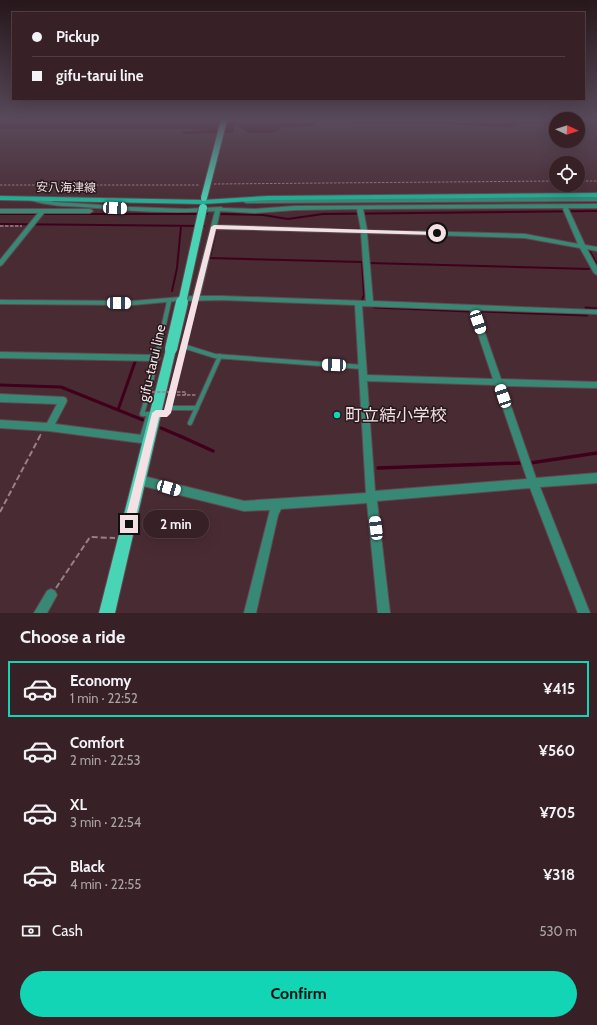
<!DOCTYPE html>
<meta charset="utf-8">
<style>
body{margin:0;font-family:Cabin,"Noto Sans JP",sans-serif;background:#422d32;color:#f1f3f6;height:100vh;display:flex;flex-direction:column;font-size:15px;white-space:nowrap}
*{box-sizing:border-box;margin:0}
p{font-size:13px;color:#aaa3a7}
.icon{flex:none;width:22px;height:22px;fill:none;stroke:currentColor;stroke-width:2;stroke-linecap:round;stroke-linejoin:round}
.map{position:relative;height:613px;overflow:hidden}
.sheet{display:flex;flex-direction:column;background:#372026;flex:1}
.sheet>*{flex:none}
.top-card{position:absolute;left:12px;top:12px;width:573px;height:88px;border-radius:0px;box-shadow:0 4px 16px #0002,0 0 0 1px #513e43;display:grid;align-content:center;height:88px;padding:0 20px;background:#372026}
.needle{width:26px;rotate:93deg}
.controls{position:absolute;left:549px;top:112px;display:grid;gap:8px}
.controls a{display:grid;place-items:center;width:36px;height:36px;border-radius:50%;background:#372026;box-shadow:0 4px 16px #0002,0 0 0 1px #513e43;font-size:20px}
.end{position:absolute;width:18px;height:18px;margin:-9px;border:5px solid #f4e0e5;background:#111;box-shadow:0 0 0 2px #111}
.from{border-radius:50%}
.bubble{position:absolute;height:28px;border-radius:14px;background:#372026;box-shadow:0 4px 16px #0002,0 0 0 1px #513e43;font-size:13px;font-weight:700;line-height:28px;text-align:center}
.car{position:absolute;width:12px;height:24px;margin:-12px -6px;border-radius:5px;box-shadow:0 0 3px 1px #0007;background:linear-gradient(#fff 24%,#345 0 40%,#fff 0 76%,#345 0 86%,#fff 0)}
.top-card b{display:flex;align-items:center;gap:14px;height:38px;font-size:15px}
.top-card b+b{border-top:1px solid #513e43}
.top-card i{width:10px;height:10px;background:#f1f3f6}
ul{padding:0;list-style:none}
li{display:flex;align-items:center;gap:12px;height:56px;margin:0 8px 6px;padding:0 12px;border:2px solid transparent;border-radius:0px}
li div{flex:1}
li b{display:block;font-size:15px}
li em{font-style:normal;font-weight:700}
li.active{border-color:#11d5b4}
li>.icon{width:36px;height:36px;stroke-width:1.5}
h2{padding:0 20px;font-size:18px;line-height:48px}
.pay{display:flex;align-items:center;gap:10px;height:44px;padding:0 20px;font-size:15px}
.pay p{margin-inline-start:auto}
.action{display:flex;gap:8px;margin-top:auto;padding:8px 20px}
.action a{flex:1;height:46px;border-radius:24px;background:#11d5b4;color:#111;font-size:16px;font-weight:700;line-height:46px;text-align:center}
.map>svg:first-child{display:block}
.water{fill:#40001b}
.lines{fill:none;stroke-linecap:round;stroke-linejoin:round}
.stream-far2{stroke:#40001b;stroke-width:2}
.stream-far1{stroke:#40001b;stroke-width:3}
.stream{stroke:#40001b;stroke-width:3.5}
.lane-far2-casing{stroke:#64484f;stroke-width:4.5}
.lane-far1-casing{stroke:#64484f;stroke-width:6}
.lane-casing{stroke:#64484f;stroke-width:7}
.street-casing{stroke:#64484f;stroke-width:2}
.secondary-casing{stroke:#64484f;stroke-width:2}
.primary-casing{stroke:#64484f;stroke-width:2}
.path-far2{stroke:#998087;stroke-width:1;stroke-dasharray:2.5 1.5;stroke-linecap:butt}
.path-far1{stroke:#998087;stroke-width:1.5;stroke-dasharray:3.5 1.5;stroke-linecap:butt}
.path{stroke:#998087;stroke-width:2;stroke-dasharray:6 3;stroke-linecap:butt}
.lane-far2{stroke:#388876;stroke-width:3}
.lane-far1{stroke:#388876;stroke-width:4}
.lane{stroke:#388876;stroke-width:5}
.street{fill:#388876;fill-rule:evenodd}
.secondary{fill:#1cb69a;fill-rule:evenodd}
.primary{fill:#4ad4b6;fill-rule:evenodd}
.primary-bridge-far2-casing{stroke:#64484f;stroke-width:8;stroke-linecap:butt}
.primary-bridge-far1-casing{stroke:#64484f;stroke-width:10;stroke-linecap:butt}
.primary-bridge-casing{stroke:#64484f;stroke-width:14;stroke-linecap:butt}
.path-bridge{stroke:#998087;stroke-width:1.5;stroke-dasharray:3.5 1.5;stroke-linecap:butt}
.primary-bridge-far2{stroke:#4ad4b6;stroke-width:6}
.primary-bridge-far1{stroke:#4ad4b6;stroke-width:8}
.primary-bridge{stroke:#4ad4b6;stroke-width:12}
.route{fill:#f4e0e5}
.poi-dot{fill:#11d5b4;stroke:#26181c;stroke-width:1.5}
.labels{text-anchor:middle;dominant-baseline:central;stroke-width:3;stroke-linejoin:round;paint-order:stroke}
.far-street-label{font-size:12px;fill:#f4e0e5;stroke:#26181c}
.street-label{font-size:14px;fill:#f4e0e5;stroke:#26181c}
.near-poi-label{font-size:17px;fill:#f4e0e5;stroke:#26181c;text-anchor:start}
</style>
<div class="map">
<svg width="597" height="613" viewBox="0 0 597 613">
<rect width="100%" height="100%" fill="#492b33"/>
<path class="water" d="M0 120H296L317 124 313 126 284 127 273 133H249L237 125H234V132L231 133 183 134V132L213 129H0Z
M340 120H556V124L517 123 520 125 511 127 417 123 397 124H362Z"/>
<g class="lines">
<path class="stream-far2" d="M0 214H207
M218 214 263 215 288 219 323 214 597 211
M0 224 204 226
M321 229 416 231
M216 230 210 258 362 262 364 295 362 300
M589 250 597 264
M369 263 589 269
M172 291 177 268 181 226"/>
<path class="stream-far1" d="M374 307 469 311
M586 308 597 309
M481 311 587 315
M0 385 61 387 143 420
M118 410 136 359
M161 428 182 437"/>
<path class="stream" d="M180 436 213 451
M530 463 597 453
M378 468 520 463"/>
<g class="lane-far2-casing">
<path id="lane-far2" d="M168 303 169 300
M195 303 196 298"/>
</g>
<g class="lane-far1-casing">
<path id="lane-far1" d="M183 346 215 356 362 367
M168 408H197
M158 413H167L195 302
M190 423 220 356
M142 437 149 414H142L149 391 169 302"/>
</g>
<g class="lane-casing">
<path id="lane" d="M142 439 143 436"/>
</g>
<g class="street-casing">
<path id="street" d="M32 197 55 202 131 207 186 209 221 207 223 208 255 209 295 206 597 204V208H568L585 245 597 247V251L587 249 597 267V275L594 273 580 248 525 238 367 233 373 301 597 310V314L477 310 501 379 597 382V388L504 386 536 478 597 473V483L540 487 590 613H578L530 488 377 501 390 613H378L367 503 281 509 278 515 256 613H244L270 510 244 511 139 485 136 483 134 480 136 477 139 475 244 501 366 493 355 305 222 300 177 301 133 305 0 304V300L133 301 193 296 215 211C172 214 128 211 85 207 67 206 48 206 30 200V198ZM564 208 563 209 578 244 525 234 367 230 363 209ZM357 209 361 230 217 225 220 211 255 213 295 210ZM216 229 361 233 366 301 222 296H200ZM362 306 470 310 493 379 367 375ZM367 381 495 385 527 479 375 491Z
M597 197V201L246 203 243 201 246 199Z
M0 209H90L93 211 90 213H44L2 265 0 266V260L38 213H0Z
M0 352 156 355 159 356 160 358 159 360 156 361 0 358Z
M0 394 63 397 66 398 67 401 55 424 149 436 152 437 154 440 152 443 149 444 49 431 0 428V420L47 423 57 404 0 402Z
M51 589 55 591 57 595 47 613H34L47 591Z"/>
</g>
<g class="secondary-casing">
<path id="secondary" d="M597 193V197L268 200 203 204 0 200V196L203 200 268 196Z"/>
</g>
<g class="primary-casing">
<path id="primary" d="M171 345 175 346 176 349 115 613H99L166 349 167 346Z"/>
</g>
<path class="path-far2" d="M578 181H597
M214 184 556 181
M0 185H200"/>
<path class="path-far1" d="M0 226H22
M177 395H197
M39 437 41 434"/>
<path class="path" d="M0 512 40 436
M56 588 90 537 115 538"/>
<use href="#lane-far2" class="lane-far2"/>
<use href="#lane-far1" class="lane-far1"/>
<use href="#lane" class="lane"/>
<use href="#street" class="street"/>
<use href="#secondary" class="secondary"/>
<use href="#primary" class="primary"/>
<g class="primary-bridge-far2-casing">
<path id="primary-bridge-far2" d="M204 198 224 120"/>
</g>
<g class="primary-bridge-far1-casing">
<path id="primary-bridge-far1" d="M182 303 203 208"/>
</g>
<g class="primary-bridge-casing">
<path id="primary-bridge" d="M171 349 182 302"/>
</g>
<path class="path-bridge" d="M152 392H186L185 395"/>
<use href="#primary-bridge-far2" class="primary-bridge-far2"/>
<use href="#primary-bridge-far1" class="primary-bridge-far1"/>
<use href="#primary-bridge" class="primary-bridge"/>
</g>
<linearGradient id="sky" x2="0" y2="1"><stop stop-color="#28181c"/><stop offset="0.58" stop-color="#594a5b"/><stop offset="1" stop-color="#594a5b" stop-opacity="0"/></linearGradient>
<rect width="597" height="206" fill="url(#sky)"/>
<path class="route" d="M214 225 437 232 439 233 437 235 216 229 171 413 167 417H159L134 524 132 527 129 528 125 527 124 524 152 413 156 410H164L211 227Z"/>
<circle class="poi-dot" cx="337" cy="415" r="4"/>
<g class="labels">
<g class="far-street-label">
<text transform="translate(66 187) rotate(1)">安八海津線</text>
</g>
<g class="street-label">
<text transform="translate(152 363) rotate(-77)">gifu-tarui line</text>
</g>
<g class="near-poi-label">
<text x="345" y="415">町立結小学校</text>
</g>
</g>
</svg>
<div class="controls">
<a><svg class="needle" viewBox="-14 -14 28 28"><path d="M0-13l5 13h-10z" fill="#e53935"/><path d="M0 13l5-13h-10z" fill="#aaa3a7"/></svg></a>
<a><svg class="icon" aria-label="locate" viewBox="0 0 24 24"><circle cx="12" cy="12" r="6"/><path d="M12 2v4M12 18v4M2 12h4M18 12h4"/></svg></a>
</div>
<i class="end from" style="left:437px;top:233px"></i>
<i class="end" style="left:129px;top:524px"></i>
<div class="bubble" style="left:143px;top:510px;width:66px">2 min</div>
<i class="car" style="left:115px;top:208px;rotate:93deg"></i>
<i class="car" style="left:119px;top:303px;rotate:91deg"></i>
<i class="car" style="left:478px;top:322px;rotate:161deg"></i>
<i class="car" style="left:334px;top:365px;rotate:272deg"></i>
<i class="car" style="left:503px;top:396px;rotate:341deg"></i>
<i class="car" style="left:169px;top:488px;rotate:106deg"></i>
<i class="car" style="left:376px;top:528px;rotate:353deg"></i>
<div class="top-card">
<b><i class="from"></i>Pickup</b>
<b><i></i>gifu-tarui line</b>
</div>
</div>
<section class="sheet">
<h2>Choose a ride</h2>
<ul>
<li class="active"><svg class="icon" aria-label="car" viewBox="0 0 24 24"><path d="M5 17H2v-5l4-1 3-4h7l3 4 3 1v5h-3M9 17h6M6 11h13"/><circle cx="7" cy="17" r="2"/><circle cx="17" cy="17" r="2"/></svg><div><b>Economy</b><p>1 min · 22:52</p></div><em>¥415</em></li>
<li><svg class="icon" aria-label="car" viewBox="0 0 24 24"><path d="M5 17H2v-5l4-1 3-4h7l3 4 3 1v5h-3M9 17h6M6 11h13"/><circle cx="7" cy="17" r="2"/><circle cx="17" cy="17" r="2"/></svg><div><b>Comfort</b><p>2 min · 22:53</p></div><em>¥560</em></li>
<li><svg class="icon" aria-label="car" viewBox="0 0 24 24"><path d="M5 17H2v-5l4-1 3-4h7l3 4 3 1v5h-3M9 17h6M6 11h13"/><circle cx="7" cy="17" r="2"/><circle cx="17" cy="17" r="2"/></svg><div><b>XL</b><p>3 min · 22:54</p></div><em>¥705</em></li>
<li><svg class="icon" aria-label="car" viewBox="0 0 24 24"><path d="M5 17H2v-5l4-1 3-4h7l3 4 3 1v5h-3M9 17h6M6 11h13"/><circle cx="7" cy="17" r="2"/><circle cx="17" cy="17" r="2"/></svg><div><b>Black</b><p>4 min · 22:55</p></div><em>¥318</em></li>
</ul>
<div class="pay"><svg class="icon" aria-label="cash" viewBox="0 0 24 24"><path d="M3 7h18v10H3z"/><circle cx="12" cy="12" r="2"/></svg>Cash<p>530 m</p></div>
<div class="action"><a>Confirm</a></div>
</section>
